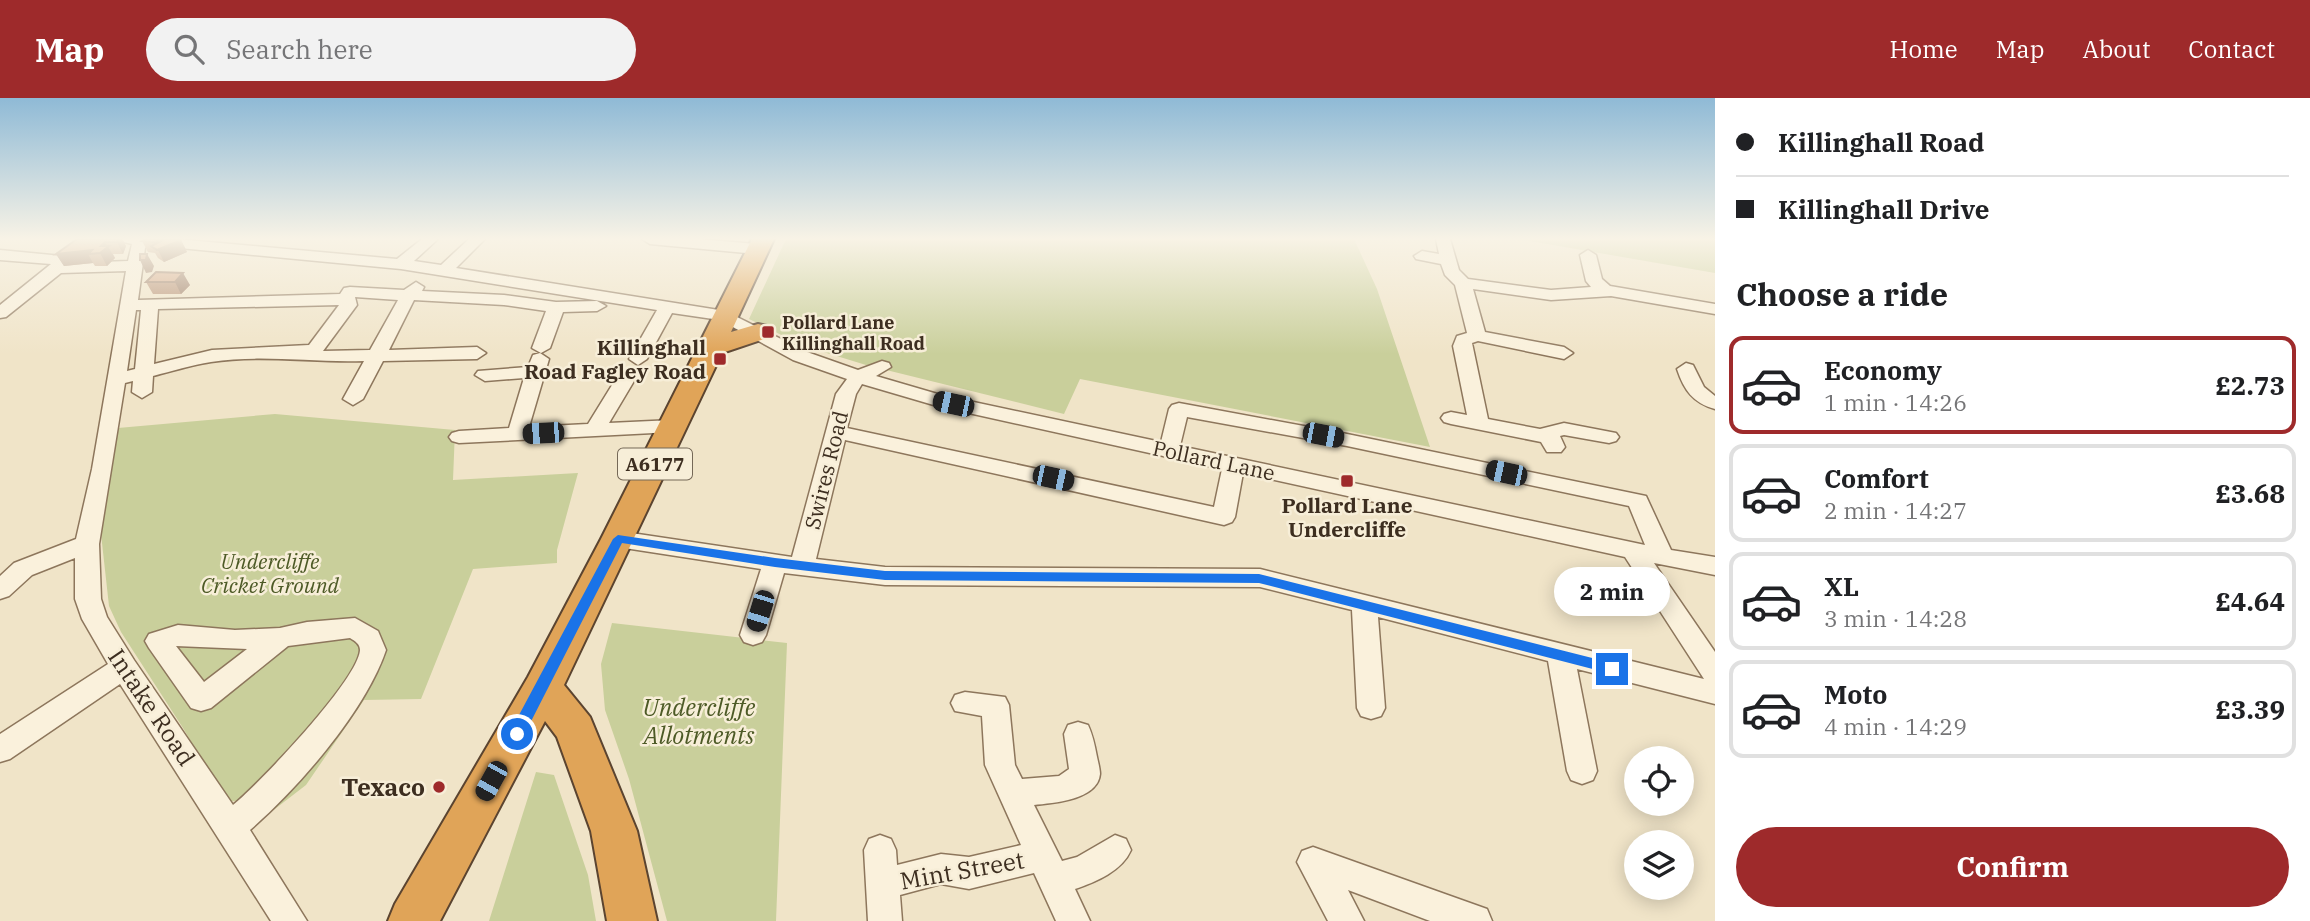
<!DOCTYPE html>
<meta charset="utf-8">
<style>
body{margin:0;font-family:"IBM Plex Serif",serif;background:#f2f2f2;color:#202124;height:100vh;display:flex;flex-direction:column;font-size:26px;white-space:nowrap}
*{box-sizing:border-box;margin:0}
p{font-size:23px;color:#757577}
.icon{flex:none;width:38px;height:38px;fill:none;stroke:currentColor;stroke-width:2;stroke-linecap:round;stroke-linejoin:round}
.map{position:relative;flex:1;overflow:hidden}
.drawer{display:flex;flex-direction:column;background:#fff;width:595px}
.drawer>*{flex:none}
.guide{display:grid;align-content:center;height:154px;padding:0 21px;background:#fff}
.fabs{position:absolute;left:1624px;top:648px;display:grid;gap:14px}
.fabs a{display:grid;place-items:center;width:70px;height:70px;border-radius:50%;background:#fff;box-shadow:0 4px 18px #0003;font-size:35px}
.end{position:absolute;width:32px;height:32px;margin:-16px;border:9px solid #1a73e8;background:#fff;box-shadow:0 0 0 4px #fff}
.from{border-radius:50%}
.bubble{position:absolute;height:49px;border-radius:24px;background:#fff;box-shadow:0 4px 18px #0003;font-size:23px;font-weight:800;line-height:49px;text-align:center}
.car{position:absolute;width:21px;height:42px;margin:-21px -10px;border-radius:9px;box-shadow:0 0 5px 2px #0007;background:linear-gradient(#222 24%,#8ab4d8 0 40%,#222 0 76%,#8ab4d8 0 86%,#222 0)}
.guide b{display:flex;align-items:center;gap:24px;height:66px;font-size:26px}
.guide b+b{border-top:2px solid #e0e0e0}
.guide i{width:18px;height:18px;background:#202124}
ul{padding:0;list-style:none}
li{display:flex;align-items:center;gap:21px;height:98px;margin:0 14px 10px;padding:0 7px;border:4px solid #e0e0e0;border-radius:14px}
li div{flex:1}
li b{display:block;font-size:26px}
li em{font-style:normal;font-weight:800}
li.current{border-color:#9e2a2b}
li>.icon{width:63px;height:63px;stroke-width:1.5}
h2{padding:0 21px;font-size:32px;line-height:84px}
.cta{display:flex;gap:14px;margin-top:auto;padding:14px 21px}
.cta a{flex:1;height:80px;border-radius:42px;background:#9e2a2b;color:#fff;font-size:28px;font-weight:800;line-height:80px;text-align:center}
header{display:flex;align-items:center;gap:42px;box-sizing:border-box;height:98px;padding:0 35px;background:#9e2a2b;color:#fff}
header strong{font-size:33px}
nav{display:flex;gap:38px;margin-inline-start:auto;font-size:24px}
.search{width:490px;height:63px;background:#f2f2f2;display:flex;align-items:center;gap:18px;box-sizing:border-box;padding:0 24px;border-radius:38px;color:#757577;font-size:26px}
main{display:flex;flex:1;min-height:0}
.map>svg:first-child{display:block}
.green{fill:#c9cf9b}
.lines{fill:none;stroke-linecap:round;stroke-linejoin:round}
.minor-casing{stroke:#8d765c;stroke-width:3}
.highway-casing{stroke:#5b4430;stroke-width:4}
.minor{fill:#faf1dc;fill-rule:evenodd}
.highway{fill:#e0a458;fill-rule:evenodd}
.wall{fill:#b2896c}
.shaded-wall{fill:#916f58}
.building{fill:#cf9f7d;stroke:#916f58;stroke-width:2}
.route{fill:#1a73e8}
.poi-dot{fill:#9e2a2b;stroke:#f7eed8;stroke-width:2.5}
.labels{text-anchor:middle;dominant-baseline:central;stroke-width:5;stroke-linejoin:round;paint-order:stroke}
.far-poi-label{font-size:18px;font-weight:bold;fill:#3d2e20;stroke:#f7eed8;text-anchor:start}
.shield{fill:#f7eed8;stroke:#756857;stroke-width:2}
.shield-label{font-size:19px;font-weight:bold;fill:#3d2e20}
.poi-label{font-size:21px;font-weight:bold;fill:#3d2e20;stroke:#f7eed8;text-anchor:end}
.street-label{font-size:21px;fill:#3d2e20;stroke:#f7eed8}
.park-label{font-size:21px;font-style:italic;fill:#4d5a26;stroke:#f7eed8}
.near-street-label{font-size:24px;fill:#3d2e20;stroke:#f7eed8}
.near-park-label{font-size:24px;font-style:italic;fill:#4d5a26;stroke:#f7eed8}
.near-poi-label{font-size:24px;font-weight:bold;fill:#3d2e20;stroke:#f7eed8;text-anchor:end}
</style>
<header>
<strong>Map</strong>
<div class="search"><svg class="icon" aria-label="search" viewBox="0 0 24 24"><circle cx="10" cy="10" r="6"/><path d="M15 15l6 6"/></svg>Search here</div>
<nav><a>Home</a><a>Map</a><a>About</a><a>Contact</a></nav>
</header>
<main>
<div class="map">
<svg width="1715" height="823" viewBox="0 0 1715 823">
<rect width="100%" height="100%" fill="#f0e4c8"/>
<path class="green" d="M786 141H1354L1377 191 1430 349 1080 281 1064 316 866 267 804 248 749 221Z
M1518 141H1715V175Z
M275 316 455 332 453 382 578 375 557 452V465L473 471 421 601 364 602 306 687 271 714 261 711 252 701 227 704 183 630 121 534 109 508 101 436 118 330Z
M612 525 787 545 776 823H667L629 681 605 612 601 566Z
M536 674 554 677 588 777 596 823H489Z"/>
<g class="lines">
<g class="minor-casing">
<path id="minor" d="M84 141H101L73 165 128 163 132 146 124 144 122 141H176L397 161 422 141H438L414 163 441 167 469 141H485L456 170 725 213 807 254 858 272 882 263 889 265 891 269 876 278 941 297 1161 344 1169 311 1172 307 1179 305 1347 336 1646 398 1671 452 1715 459V477L1654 465 1715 554V606L1577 571 1597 673 1593 682 1582 686 1571 682 1567 673 1548 563 1378 519 1385 610 1381 618 1371 621 1361 618 1357 610 1352 512 1260 489 885 487 784 475 766 537 762 544 753 547 744 544 740 537 761 471 618 449 610 447 606 441 610 435 618 433 792 459 836 296 847 281 793 262 720 222 672 215 647 261 638 267 629 261 657 212 401 171 148 147 145 150 138 202 340 196 344 190 350 189 404 192 416 184 424 189 422 193 504 197 556 204 597 203 606 208 597 213 563 214 550 250 541 255 532 250 546 213 504 207 414 202 389 252 477 249 486 255 477 261 383 263 363 301 353 307 343 301 364 263C313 265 262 256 211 264 192 267 172 273 153 278L152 294 142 300 132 294 133 283 125 285 99 446 101 501 107 519 134 562 233 707C259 686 358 582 360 552 360 546 355 543 350 540L288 548 211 610 201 613 191 610 149 550 145 543 149 536 178 527 235 532 280 530 307 524 355 520 378 533 386 552C365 614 299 689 250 732L307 823H271L120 586 10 661 0 664V636L108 566 82 521 75 501V460L32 477 9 498 0 501V478L14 465 76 441 92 371 126 173 61 175 6 219 0 220V207L51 166 0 162V152L62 158ZM355 199 398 202 370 252 323 253 357 207ZM339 207 309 247 212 252 154 266 158 211ZM136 212H141L135 271 127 273ZM862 286 937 308 1222 371 1214 409 847 330 856 296ZM1187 319 1347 348 1629 408 1645 447 1180 348ZM845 342 1224 427 1232 424 1235 419 1243 375 1625 459 1704 581 1260 471 885 469 816 461ZM176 548 247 551 204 584Z
M642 141H697L757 146 765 151 757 156 650 146Z
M1436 141H1450L1459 172 1468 181 1551 192 1591 189 1586 183 1580 157 1588 152 1596 157 1602 181 1610 188 1715 206V216L1611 198 1551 202 1473 191 1485 234 1564 249 1573 255 1564 261 1478 243 1472 245 1488 321 1540 331 1564 325 1616 335 1619 339 1616 343 1609 345 1564 337 1560 338 1565 349 1561 354H1547L1541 344 1451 326 1444 324 1441 320 1444 316 1451 314 1467 317 1453 248 1457 238 1467 235 1455 187 1445 177 1441 166 1416 161 1414 158 1422 153 1439 156Z
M540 255 549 261 529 329 588 326 617 279 624 277 634 283 609 325 673 322 680 324 683 328 680 332 673 334 459 345 452 343 449 339 452 335 459 333 509 330 524 280 485 283 475 277 478 273 528 269 533 257Z
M1686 265 1693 267 1704 289 1715 298V311C1693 305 1684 292 1677 271Z
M965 594 1005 599 1009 607 1015 667 1022 681 1059 678 1069 671 1064 636 1068 627 1078 624 1088 627C1093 638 1095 648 1097 659 1098 664 1100 671 1100 676 1098 702 1053 705 1034 707L1062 763 1077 759 1115 737 1126 741 1131 752C1122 773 1096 784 1075 791L1090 823H1056L1034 775 969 791 941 786 900 797 902 823H868L864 752 869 741 880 737 891 741 896 752 897 767 941 756 969 759 1021 747 985 667 982 618 955 613 951 605 955 597Z
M1313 749 1487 811 1492 823H1430L1348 792 1364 823H1328L1297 764 1302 753Z"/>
</g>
<g class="highway-casing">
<path id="highway" d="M752 141H774L731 234 758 226 767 228 771 234 767 240 722 255 564 587 590 619 637 733 657 823H607L591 733 557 639 545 623 440 823H388L395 806 528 579 601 441Z"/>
</g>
<use href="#minor" class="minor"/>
<use href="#highway" class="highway"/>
</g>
<path class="wall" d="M122 141 126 148 123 156H113L115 160 107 168H95L93 165 64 168 56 156Z
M163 141 181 142 187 154 164 164 158 160 155 155 148 154 142 143Z
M156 174 190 187 181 196H153L146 184Z"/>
<path class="shaded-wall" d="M118 141H122L126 148 123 156 117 144Z
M160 141H163L167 148 181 142 187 154 164 164 154 144Z
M105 144 115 160 107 168 100 155 101 148Z
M92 152 88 156 93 165 64 168 56 156Z
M147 156 154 168 152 174 146 175 140 162Z
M183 175 190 187 181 196 175 184Z"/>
<path class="building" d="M77 141H118L117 144H105L101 148H109L100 155 88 156 92 152 56 156Z
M145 141H160L154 144 142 143Z
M165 141H170L181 142 157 152 151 148Z
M140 156H147L146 162H140Z
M156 174 183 175 175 184H146Z"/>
<linearGradient id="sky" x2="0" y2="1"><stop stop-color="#8fbad6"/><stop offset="0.55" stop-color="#f8f3e6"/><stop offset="1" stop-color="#f8f3e6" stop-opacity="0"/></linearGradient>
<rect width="1715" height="256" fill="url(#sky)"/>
<path class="route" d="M618 437 775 460 885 473 1259 476 1612 565 1619 571 1612 576 1259 485 885 482 775 469 622 445 522 641H511L509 636 511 632 613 441Z"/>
<g class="poi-dot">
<rect x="761" y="227" width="14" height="14" rx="3.5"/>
<rect x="713" y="254" width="14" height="14" rx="3.5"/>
<rect x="1340" y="376" width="14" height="14" rx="3.5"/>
<circle cx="439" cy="689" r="7"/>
</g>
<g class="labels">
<g class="far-poi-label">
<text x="782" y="224">Pollard Lane<tspan x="782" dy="21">Killinghall Road</tspan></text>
</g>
<rect class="shield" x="618" y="350.5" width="74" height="31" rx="5"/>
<g class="shield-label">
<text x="655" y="366">A6177</text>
</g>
<g class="poi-label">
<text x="706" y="249">Killinghall<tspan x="706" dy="24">Road Fagley Road</tspan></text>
<text x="1347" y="407" text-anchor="middle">Pollard Lane<tspan x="1347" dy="24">Undercliffe</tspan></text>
</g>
<g class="street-label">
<text transform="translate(1214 362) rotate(12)">Pollard Lane</text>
<text transform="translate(826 372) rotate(-76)">Swires Road</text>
</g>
<g class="park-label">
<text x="270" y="463">Undercliffe<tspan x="270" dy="24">Cricket Ground</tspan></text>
</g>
<g class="near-street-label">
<text transform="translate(152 609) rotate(56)">Intake Road</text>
<text transform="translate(962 772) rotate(-10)">Mint Street</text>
</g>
<g class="near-park-label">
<text x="699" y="609">Undercliffe<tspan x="699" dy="28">Allotments</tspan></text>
</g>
<g class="near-poi-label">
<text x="425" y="689">Texaco</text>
</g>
</g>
</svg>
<div class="fabs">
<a><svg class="icon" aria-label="locate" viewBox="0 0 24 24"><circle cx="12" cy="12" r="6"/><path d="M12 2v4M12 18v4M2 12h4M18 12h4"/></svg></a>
<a><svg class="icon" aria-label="layers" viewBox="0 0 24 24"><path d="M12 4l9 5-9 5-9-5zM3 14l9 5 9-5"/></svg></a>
</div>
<i class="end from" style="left:517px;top:636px"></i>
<i class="end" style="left:1612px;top:571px"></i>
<div class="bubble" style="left:1554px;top:469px;width:116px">2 min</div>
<i class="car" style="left:953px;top:306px;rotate:282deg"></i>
<i class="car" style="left:543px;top:335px;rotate:267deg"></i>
<i class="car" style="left:1323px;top:337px;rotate:101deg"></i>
<i class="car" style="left:1506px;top:375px;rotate:282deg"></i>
<i class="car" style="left:1053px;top:380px;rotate:102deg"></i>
<i class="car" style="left:760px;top:513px;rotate:197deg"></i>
<i class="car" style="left:491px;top:683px;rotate:209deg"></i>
</div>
<section class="drawer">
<div class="guide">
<b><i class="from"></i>Killinghall Road</b>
<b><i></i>Killinghall Drive</b>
</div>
<h2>Choose a ride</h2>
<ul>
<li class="current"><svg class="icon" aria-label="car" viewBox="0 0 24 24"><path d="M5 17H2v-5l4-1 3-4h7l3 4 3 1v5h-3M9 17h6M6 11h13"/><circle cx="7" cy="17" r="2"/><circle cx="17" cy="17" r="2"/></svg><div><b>Economy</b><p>1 min · 14:26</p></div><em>£2.73</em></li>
<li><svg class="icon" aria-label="car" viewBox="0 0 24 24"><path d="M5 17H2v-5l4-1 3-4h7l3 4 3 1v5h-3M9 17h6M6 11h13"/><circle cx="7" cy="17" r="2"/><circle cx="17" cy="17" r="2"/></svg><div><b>Comfort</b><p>2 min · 14:27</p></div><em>£3.68</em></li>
<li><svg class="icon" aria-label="car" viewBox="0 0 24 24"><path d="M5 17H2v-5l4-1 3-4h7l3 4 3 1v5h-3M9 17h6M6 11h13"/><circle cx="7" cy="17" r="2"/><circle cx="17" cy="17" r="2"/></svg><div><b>XL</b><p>3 min · 14:28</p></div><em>£4.64</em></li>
<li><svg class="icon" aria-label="car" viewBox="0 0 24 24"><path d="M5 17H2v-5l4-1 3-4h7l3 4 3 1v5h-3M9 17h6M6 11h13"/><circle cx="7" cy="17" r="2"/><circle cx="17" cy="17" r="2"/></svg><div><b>Moto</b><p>4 min · 14:29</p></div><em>£3.39</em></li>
</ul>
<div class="cta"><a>Confirm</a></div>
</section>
</main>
